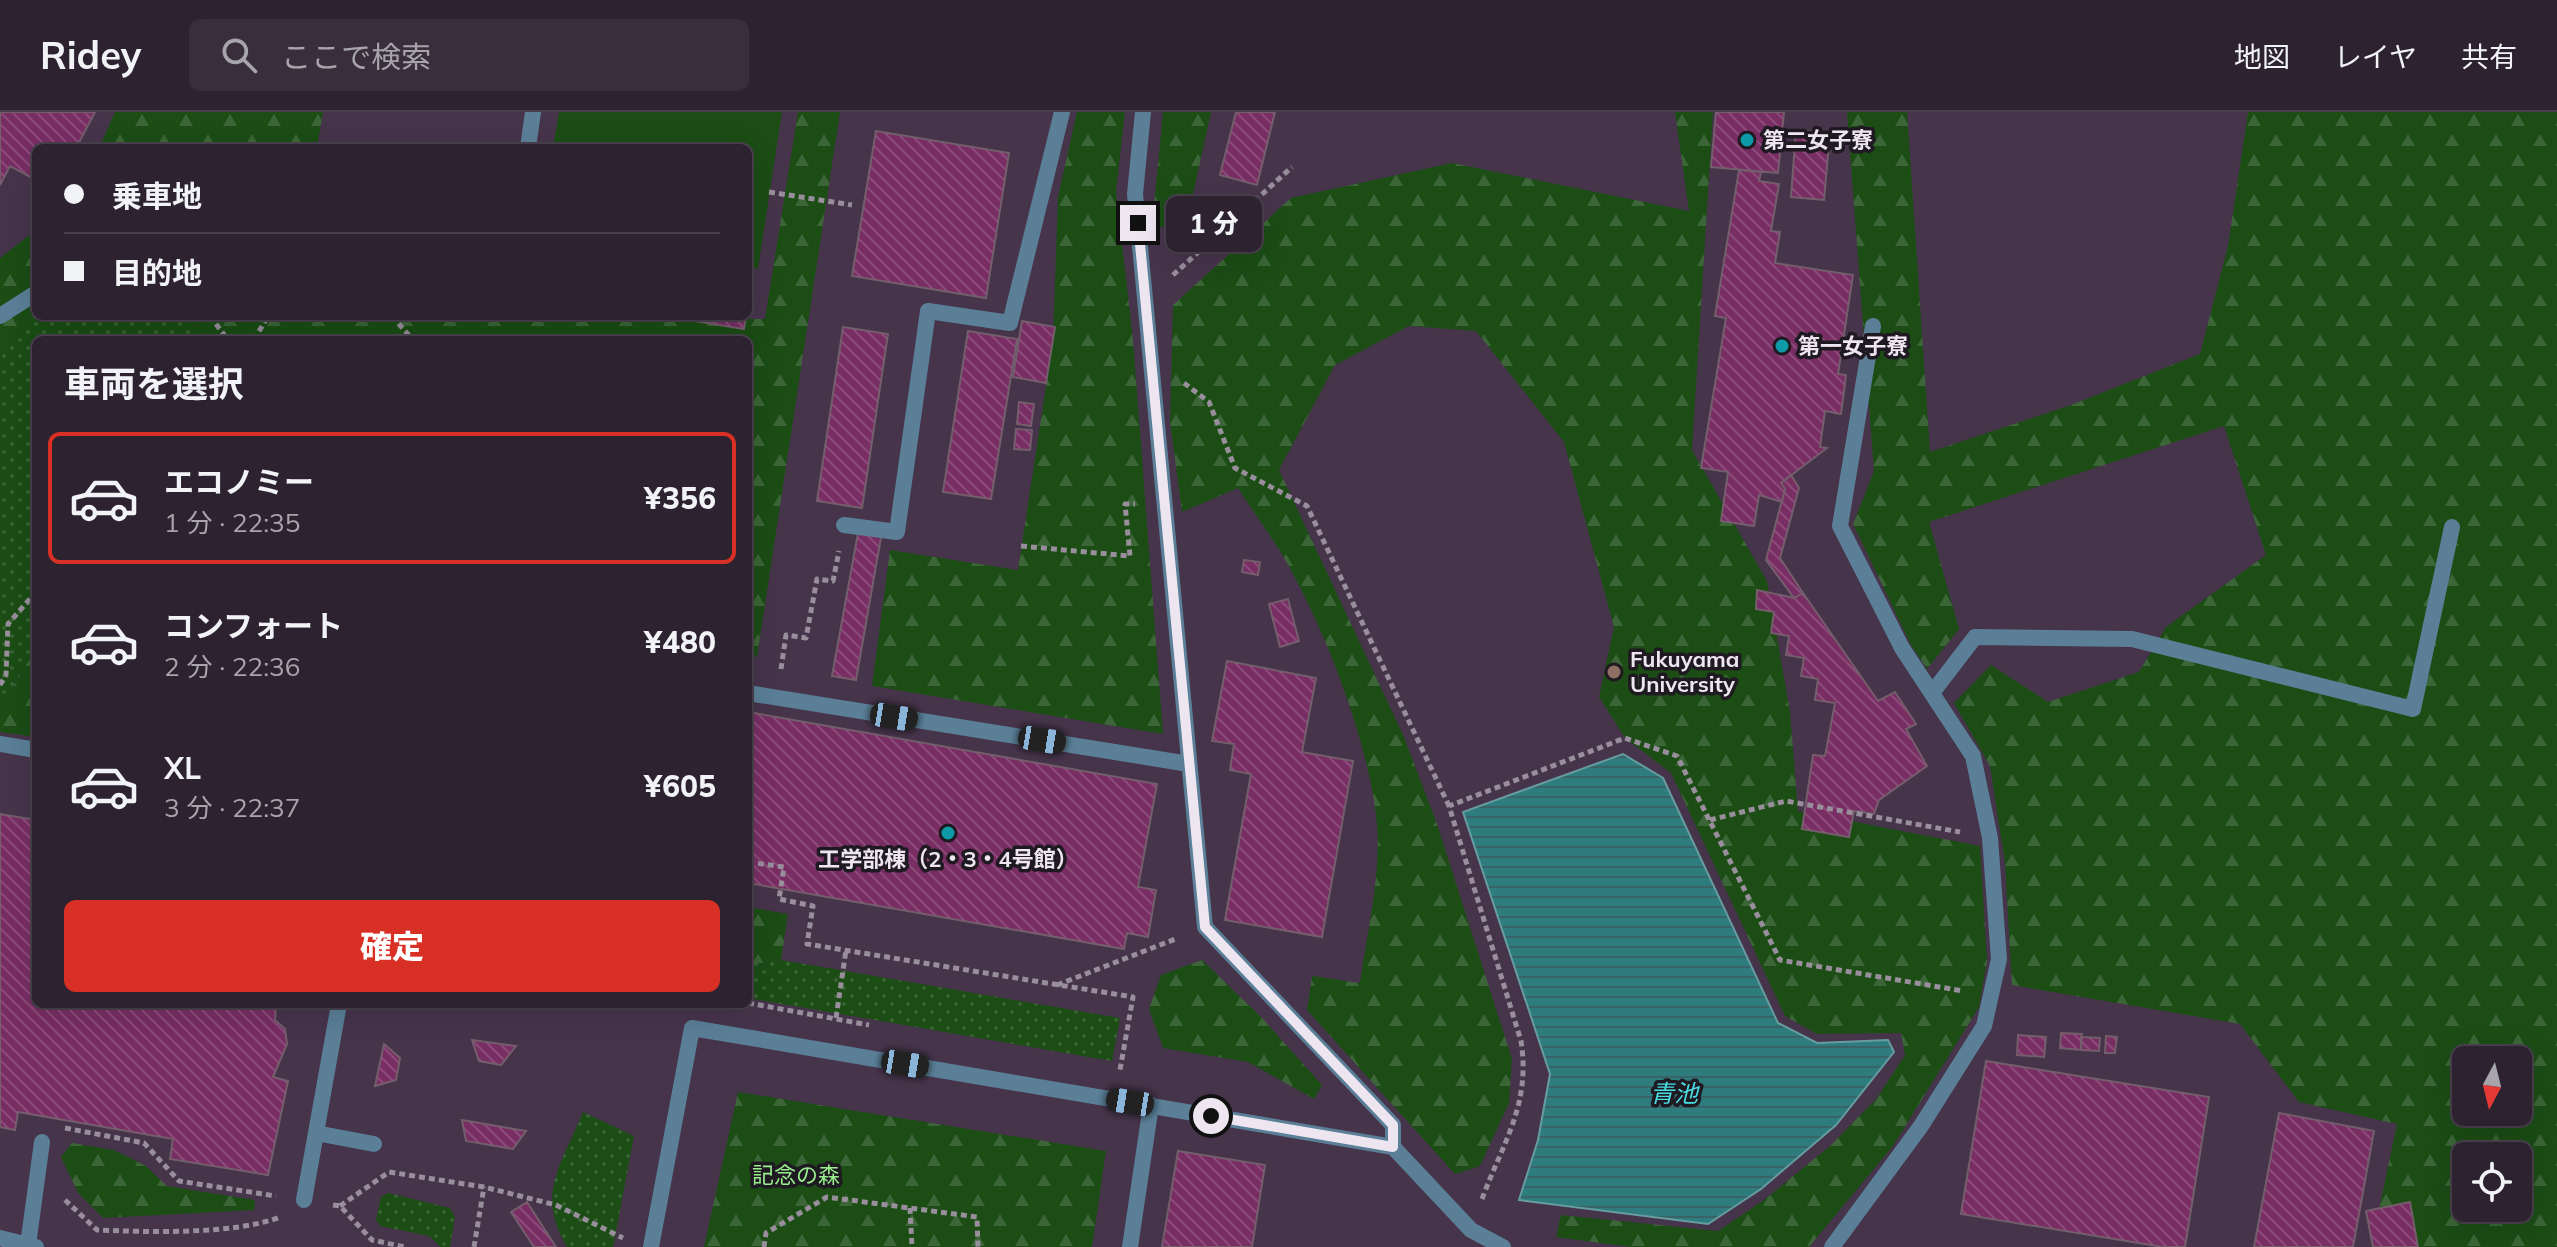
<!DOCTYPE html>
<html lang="ja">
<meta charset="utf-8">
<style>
body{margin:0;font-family:Mulish,"Noto Sans JP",sans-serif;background:#392f3c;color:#f1f3f6;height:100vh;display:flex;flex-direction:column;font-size:30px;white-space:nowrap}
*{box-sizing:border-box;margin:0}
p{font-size:26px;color:#a7a4ab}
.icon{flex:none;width:44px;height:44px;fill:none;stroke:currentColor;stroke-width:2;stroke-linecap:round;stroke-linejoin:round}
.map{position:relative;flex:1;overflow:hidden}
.side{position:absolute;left:32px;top:224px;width:720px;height:672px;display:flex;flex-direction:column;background:#2d2330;border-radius:12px;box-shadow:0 8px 32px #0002,0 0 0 2px #48404c}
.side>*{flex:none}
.top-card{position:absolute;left:32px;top:32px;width:720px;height:176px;border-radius:12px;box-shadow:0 8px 32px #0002,0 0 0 2px #48404c;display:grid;align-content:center;height:176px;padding:0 32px;background:#2d2330}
.needle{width:52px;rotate:187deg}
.controls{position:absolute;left:2452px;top:934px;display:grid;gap:16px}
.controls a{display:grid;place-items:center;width:80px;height:80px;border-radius:12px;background:#2d2330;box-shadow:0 8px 32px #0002,0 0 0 2px #48404c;font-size:40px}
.end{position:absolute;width:36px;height:36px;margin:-18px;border:10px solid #ede5f0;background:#111;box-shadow:0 0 0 4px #111}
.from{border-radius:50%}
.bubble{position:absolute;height:56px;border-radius:12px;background:#2d2330;box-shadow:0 8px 32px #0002,0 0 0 2px #48404c;font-size:26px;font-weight:800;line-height:56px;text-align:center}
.car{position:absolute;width:24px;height:48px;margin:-24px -12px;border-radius:10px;box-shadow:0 0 6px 2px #0007;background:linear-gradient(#222 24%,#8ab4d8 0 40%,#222 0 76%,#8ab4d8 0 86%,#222 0)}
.top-card b{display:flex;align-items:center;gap:28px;height:76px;font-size:30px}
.top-card b+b{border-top:2px solid #48404c}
.top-card i{width:20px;height:20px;background:#f1f3f6}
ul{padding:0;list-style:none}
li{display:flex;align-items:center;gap:24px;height:132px;margin:0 16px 12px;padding:0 16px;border:4px solid transparent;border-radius:12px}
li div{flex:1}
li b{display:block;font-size:30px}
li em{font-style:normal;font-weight:800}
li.current{border-color:#d93025}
li>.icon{width:72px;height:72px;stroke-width:1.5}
h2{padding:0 32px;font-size:36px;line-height:96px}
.action{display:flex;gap:16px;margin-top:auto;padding:16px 32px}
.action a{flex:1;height:92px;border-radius:12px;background:#d93025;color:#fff;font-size:32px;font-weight:800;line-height:92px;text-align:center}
header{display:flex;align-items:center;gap:48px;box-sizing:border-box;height:112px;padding:0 40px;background:#2d2330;border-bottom:2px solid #48404c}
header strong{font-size:38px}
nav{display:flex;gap:44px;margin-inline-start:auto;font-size:28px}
.search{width:560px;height:72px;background:#392f3c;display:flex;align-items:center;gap:20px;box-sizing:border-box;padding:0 28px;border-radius:12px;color:#a7a4ab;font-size:30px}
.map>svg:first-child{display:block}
.built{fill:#46344b;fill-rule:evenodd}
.grass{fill:url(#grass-dots)}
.forest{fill:url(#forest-firs);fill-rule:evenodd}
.garden{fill:#1b4d15}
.water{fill:url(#water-rules);stroke:#679ca0;stroke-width:2}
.building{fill:url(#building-back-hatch);stroke:#745e6c;stroke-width:2}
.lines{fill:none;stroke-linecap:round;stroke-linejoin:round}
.path{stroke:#988e9c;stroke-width:5;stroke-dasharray:6 4;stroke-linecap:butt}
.lane{stroke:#5a7f97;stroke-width:16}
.route{stroke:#ede5f0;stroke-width:10}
.culture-dot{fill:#0f9aa8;stroke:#1f1921;stroke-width:3}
.education-dot{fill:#8d6e63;stroke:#1f1921;stroke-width:3}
.labels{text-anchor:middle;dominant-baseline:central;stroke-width:7;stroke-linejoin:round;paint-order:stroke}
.poi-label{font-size:22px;font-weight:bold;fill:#ede5f0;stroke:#1f1921;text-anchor:start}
.park-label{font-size:22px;fill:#98ee8d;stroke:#1f1921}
.water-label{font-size:24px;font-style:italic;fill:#48dfe4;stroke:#1f1921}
</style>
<header>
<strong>Ridey</strong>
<div class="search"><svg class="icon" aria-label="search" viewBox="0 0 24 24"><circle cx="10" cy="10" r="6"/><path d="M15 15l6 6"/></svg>ここで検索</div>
<nav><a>地図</a><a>レイヤ</a><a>共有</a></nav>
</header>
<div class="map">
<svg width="2557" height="1135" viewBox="0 0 2557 1135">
<defs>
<pattern id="grass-dots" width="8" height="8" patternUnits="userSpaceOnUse" patternTransform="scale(2)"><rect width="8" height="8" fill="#1b4d15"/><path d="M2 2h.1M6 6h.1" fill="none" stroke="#3c6637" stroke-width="1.8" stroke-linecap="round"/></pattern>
<pattern id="forest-firs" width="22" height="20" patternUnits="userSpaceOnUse" patternTransform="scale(2)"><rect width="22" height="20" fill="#1b4d15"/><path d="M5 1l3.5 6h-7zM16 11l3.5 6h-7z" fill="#3c6637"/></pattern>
<pattern id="water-rules" width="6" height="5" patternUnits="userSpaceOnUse" patternTransform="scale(2)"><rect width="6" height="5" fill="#2e7c7e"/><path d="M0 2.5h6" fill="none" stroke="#396366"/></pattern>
<pattern id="building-back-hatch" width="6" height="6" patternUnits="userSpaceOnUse" patternTransform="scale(2)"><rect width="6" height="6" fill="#782d63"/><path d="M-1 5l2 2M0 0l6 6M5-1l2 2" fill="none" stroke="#8c4b7a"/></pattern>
</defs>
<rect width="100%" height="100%" fill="#3c2f40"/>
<path class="built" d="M0 0H2398L2459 1135H0ZM36 36H748V204H36ZM36 228H748V892H36Z"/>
<path class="grass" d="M36 202 189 208 208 228H36V537L0 596V233Z
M781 848 1120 906 1112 949 748 886V853Z
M583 1000 634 1024 613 1135H567C535 1082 562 1052 583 1000Z
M388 1081 450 1096 455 1105 450 1135H441L429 1124 380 1114 376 1107 381 1085Z"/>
<path class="forest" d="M115 0H323L317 36H99Z
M798 0H840L757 545 748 543V228H208L189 208 106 204 765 207Z
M1077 0H1125L1116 79 1133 228 1163 622 872 574 890 438 1018 458 1053 228 1058 85Z
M1163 0H1211L1190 96 1179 119 1152 113Z
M1675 0H1713L1692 338 1767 469 1790 600 1798 699 1980 734 1987 849 1979 895 1893 1034 1809 1135H1631L1556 1125 1561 1103 1718 1119 1764 1088 1830 1034 1877 986 1905 943 1901 921 1817 922 1785 904 1671 661 1625 626 1599 585 1614 515 1564 330 1476 219 1409 214 1335 253 1279 358 1404 625 1437 712 1512 947 1509 991 1480 1054 1455 1062 1307 898 1312 864 1360 871C1367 821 1381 765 1377 713 1370 634 1329 528 1291 458 1276 430 1255 403 1238 376L1182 400 1170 310 1173 193 1291 86 1452 51 1689 99Z
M1847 0H1907L1930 340 2071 293 2200 242 2228 134 2248 0H2557V1135H2371L2397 1012 2299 990 2240 912 2012 873 2005 751 1990 654 1954 591 1991 553 2048 590 2139 560 2166 515 2266 443 2224 314 1929 410 1959 517 1927 557 1911 533 1853 412 1874 359ZM2466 948H2518V1000H2466ZM2466 1044H2518V1096H2466Z
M36 118V202L0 233V146Z
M36 537V625L0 620V596Z
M748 795 788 802 781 848 748 853Z
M1202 848 1262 906 1322 973 1314 987 1248 950 1163 936 1149 897 1161 863Z
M738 980 1106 1039 1092 1135H704Z
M72 1031 114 1038 146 1054 167 1074 255 1088 254 1098 103 1106 78 1081 61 1045Z"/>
<path class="garden" d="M559 0H782L758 157 748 155V36H553Z"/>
<path class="water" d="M1623 642 1663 666 1778 911 1817 931 1888 928 1894 940 1836 1013 1761 1077 1708 1112 1519 1088 1538 1028 1550 962 1463 700Z"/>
<path class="building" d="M0 0H95L76 36H36V68L10 54 0 73Z
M1236 0H1275L1257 73 1220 63Z
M1716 0H1784L1778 61 1711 55Z
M1796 18 1830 21 1824 88 1791 85Z
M876 19 1009 41 986 186 852 164Z
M1739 58 1761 60 1759 69 1779 72 1771 119 1780 120 1775 151 1853 163 1838 262 1846 263 1841 302 1825 299 1820 335 1827 336 1781 371 1785 377 1782 390 1759 383 1754 414 1721 409 1728 360 1701 356 1726 206 1715 204Z
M665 204H746L744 217Z
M1022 209 1055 215 1046 271 1013 265Z
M843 215 888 222 862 396 817 389Z
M968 219 1017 227 991 387 943 380Z
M1019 290 1034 292 1031 314 1017 312Z
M1016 317 1032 318 1030 338 1014 337Z
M1791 363 1799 376 1780 446 1803 481 1794 486 1766 448 1785 377 1781 371Z
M860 410 883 414 856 568 832 564Z
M1244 448 1260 450 1258 463 1242 460Z
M1757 478 1794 486 1803 481 1878 589 1895 580 1916 612 1906 617 1927 654 1879 688 1874 702 1854 699 1849 725 1802 717 1813 643 1825 644 1835 591 1815 588 1818 567 1801 564 1804 546 1786 543 1789 524 1771 521 1774 500 1756 497Z
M1288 487 1299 529 1280 535 1269 492Z
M1227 549 1316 566 1302 640 1353 649 1322 825 1225 808 1251 662 1230 658 1234 632 1212 629Z
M748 600 1157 672 1138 775 1156 778 1148 825 1127 821 1124 837 748 771Z
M0 702 36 708V892H276L275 908 285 917 287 932 273 965 288 969 268 1063 170 1047 173 1027 18 1000 15 1018 0 1015Z
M2061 921 2082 922 2081 938 2060 936Z
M2018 923 2046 925 2044 945 2017 943Z
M2106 924 2117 925 2115 941H2105Z
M2081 925 2100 926 2099 939 2081 938Z
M472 928 516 934 501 953 479 949Z
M384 932 400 946 396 968 375 974Z
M1986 949 2209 985 2185 1135H2163L1961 1102Z
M2279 1001 2374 1019 2353 1135H2254Z
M462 1008 526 1019 513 1037 466 1029Z
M1178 1039 1265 1053 1252 1135H1162Z
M527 1090 556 1135H534L511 1100Z
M2410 1090 2418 1135H2373L2366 1099Z"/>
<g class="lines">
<path class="path" d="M769 80 852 93
M1173 163 1292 55
M210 204 228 228
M392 204 413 228
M254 228 268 204
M1184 271 1209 290 1235 356 1307 394 1449 694
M1021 434 1130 444 1125 392H1135
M781 557 786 523 806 526 817 467 833 469 839 439
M0 573 6 563 8 512 36 480
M1710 708 1786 689 1960 720
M748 750 784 755 779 787 813 794 807 832 1133 885 1120 958
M1057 873 1178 826
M748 891 869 913
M836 906 846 838
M65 1016 144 1031 179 1069 276 1084
M1482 1087C1503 1030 1531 993 1521 929L1449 694 1625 626 1677 644 1780 848 1963 879
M65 1088 97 1118C147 1120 234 1123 280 1105
M333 1093 340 1094 372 1128 405 1135
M340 1094 389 1060 484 1075 556 1093 623 1126
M910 1096 912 1135
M474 1135 484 1075
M764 1135 766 1121 827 1085 977 1105 978 1135"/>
<path class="lane" d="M1143 0 1135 82 1205 815 1393 1013V1035
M528 36 533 0
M0 204 36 181
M844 413 897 420 928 199 1010 211 1062 0
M748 581 1189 652
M1932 581 1975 525 2132 527 2413 597 2452 415
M0 632 36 638
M316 1021 374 1032
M304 1088 339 892
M0 1126 36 1135
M28 1133 42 1030
M651 1135 692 916 1393 1035 1471 1118 1503 1135
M1130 1135 1151 993
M1832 1135 1921 1014 1984 914 1999 847 1990 726 1973 644 1902 536 1840 414 1873 214"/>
</g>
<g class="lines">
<path class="route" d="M1138 111 1205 815 1393 1013V1035L1211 1004"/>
</g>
<g class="culture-dot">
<circle cx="1747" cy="28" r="8"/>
<circle cx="1782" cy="234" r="8"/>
<circle cx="948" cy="721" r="8"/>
</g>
<circle class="education-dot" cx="1614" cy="560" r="8"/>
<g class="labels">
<g class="poi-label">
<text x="1763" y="28">第二女子寮</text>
<text x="1798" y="234">第一女子寮</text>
<text x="1630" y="547">Fukuyama<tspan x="1630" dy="25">University</tspan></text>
<text x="948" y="747" text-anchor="middle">工学部棟（2・3・4号館）</text>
</g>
<g class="park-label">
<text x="796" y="1063">記念の森</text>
</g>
<g class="water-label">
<text x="1674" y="981">青池</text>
</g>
</g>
</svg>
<div class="controls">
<a><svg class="needle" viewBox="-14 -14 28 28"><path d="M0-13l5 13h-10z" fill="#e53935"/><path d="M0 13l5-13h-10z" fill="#a7a4ab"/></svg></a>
<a><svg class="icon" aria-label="locate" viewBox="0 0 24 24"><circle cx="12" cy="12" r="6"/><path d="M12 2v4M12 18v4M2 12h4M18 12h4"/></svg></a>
</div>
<i class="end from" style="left:1211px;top:1004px"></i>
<i class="end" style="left:1138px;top:111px"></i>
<div class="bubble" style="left:1166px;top:84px;width:96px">1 分</div>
<i class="car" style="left:894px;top:605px;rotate:99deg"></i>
<i class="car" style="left:1042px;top:628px;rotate:99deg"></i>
<i class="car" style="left:905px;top:952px;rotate:99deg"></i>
<i class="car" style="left:1130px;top:990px;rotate:279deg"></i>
<div class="top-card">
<b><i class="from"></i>乗車地</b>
<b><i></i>目的地</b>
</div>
<section class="side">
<h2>車両を選択</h2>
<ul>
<li class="current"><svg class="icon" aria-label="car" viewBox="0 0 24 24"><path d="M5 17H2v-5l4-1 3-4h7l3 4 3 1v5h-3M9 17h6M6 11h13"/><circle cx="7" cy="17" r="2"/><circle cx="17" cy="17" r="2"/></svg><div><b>エコノミー</b><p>1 分 · 22:35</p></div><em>¥356</em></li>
<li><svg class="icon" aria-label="car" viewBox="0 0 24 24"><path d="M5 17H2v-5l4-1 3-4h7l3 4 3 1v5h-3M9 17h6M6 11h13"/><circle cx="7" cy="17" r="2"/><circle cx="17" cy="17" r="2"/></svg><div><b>コンフォート</b><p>2 分 · 22:36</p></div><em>¥480</em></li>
<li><svg class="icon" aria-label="car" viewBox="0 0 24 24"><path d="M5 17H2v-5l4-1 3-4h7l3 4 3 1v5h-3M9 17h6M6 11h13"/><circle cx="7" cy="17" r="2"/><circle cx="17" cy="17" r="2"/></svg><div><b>XL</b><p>3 分 · 22:37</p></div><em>¥605</em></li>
</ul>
<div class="action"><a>確定</a></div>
</section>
</div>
